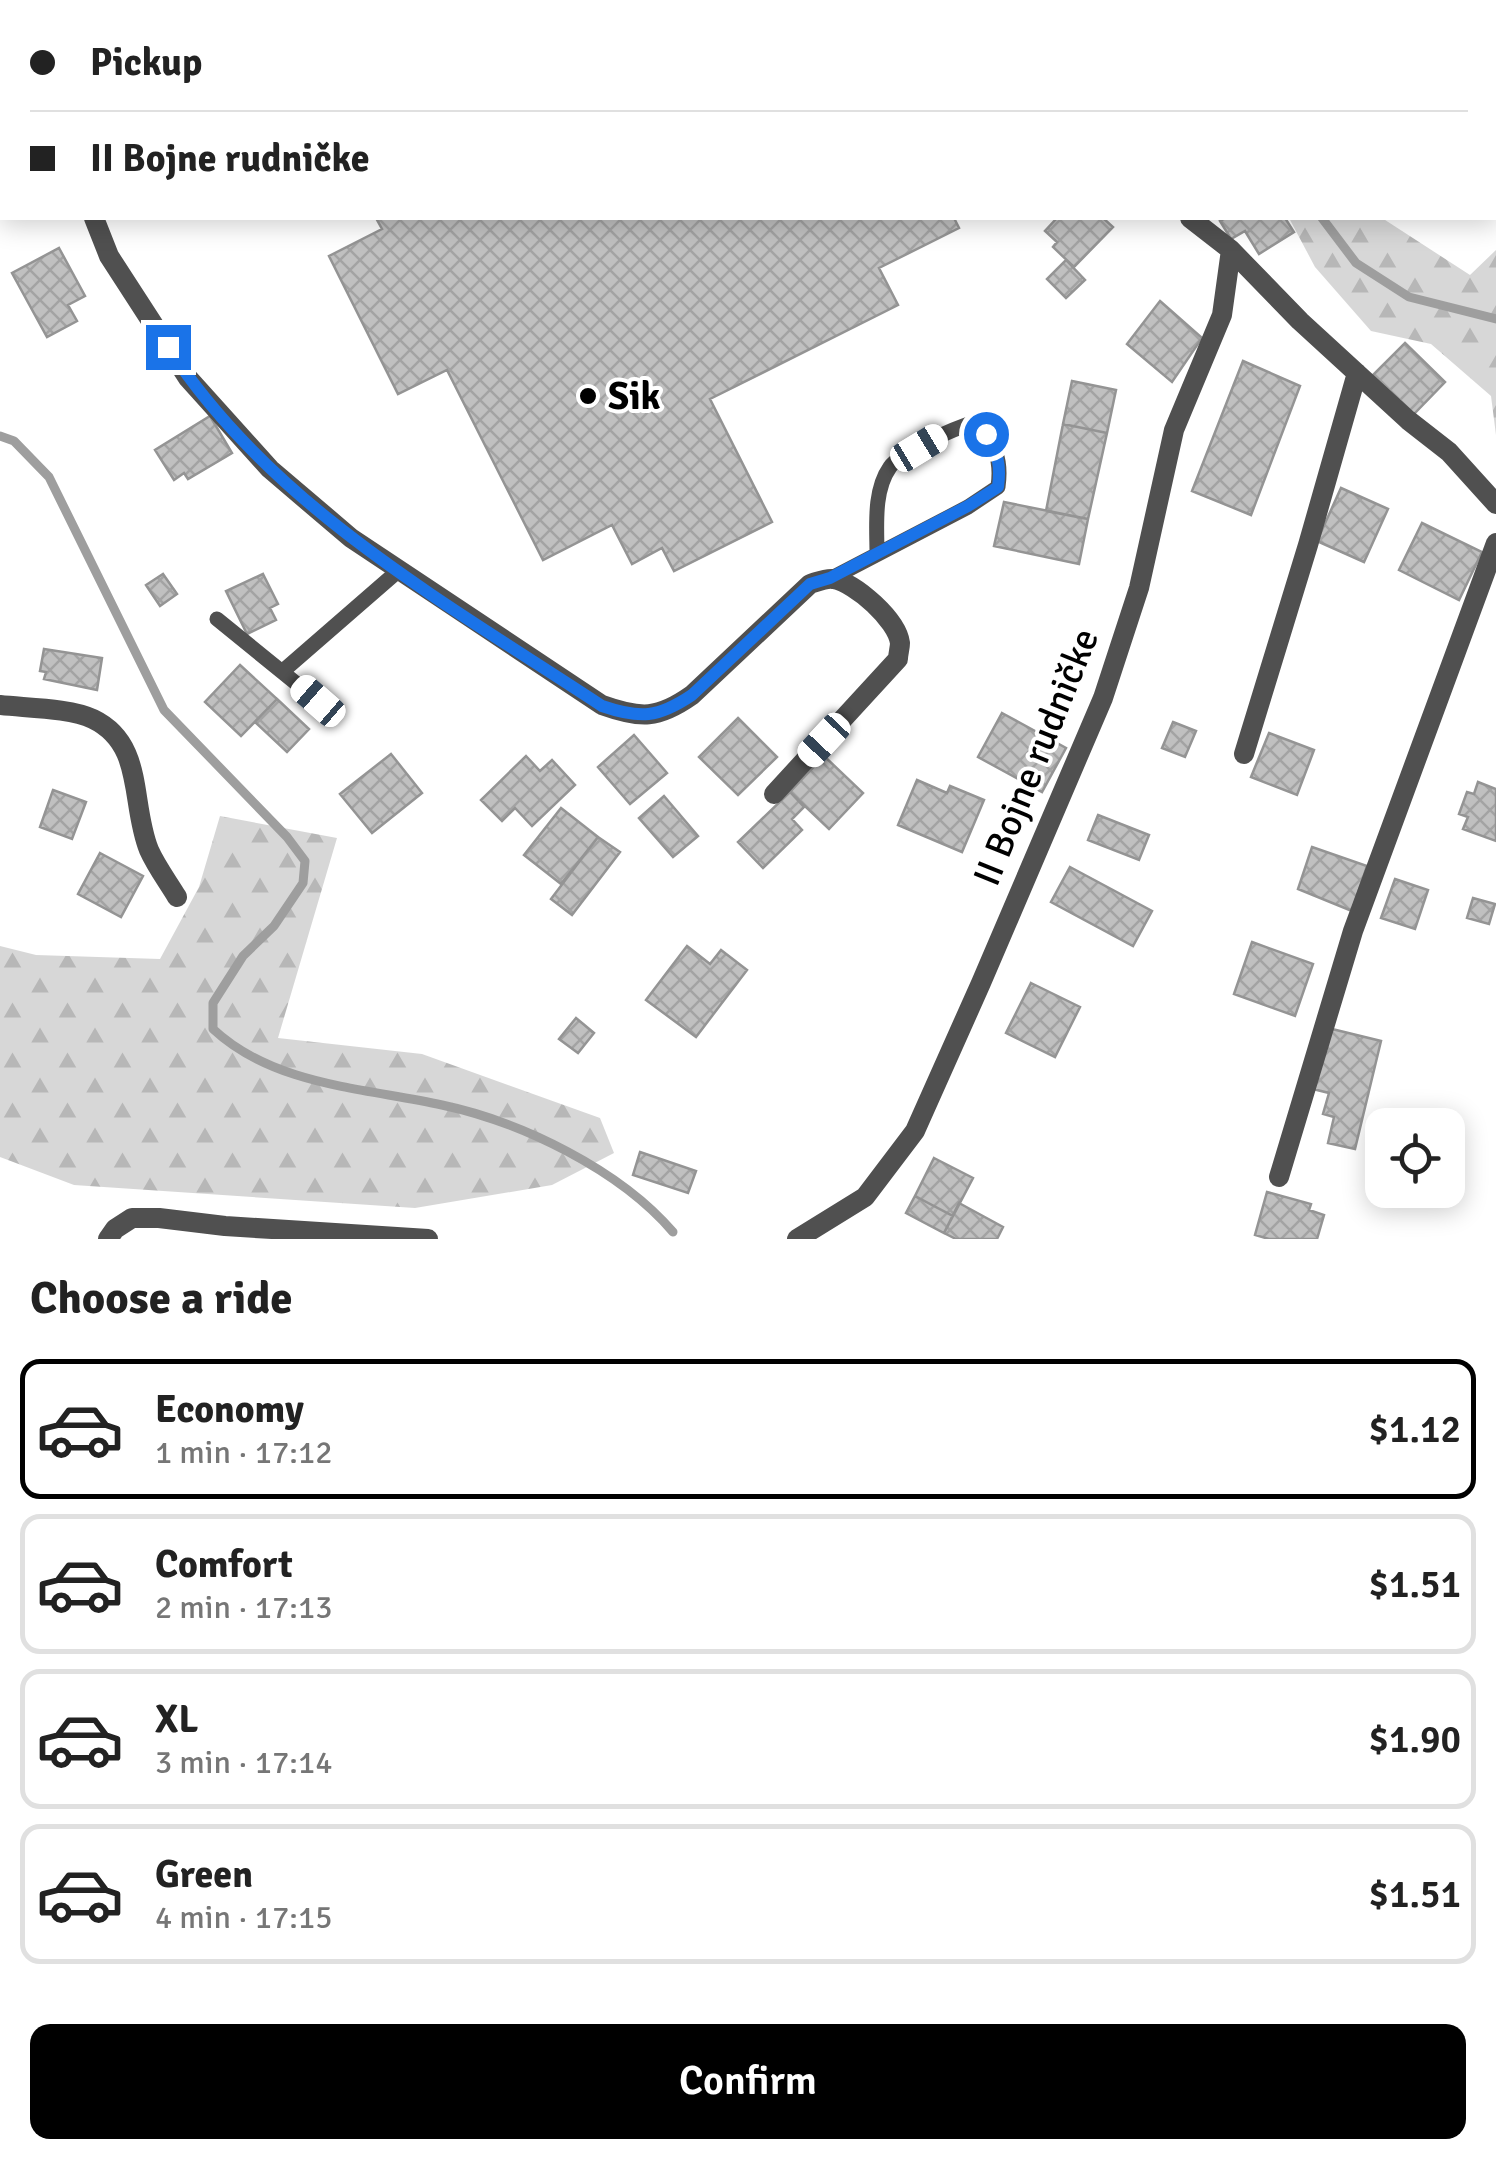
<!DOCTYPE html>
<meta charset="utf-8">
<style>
body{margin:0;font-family:Signika,sans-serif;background:#f6f6f6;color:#222;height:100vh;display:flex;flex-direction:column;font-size:38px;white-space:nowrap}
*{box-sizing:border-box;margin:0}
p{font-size:32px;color:#767676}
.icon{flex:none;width:55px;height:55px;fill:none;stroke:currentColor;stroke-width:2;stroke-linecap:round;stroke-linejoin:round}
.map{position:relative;height:1239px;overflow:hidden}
.sheet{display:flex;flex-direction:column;background:#fff;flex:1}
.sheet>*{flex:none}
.top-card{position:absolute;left:0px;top:0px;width:1498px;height:220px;box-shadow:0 5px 25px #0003;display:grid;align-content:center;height:220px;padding:0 30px;background:#fff}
.tools{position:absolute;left:1365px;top:1108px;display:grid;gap:20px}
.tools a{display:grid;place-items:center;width:100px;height:100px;border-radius:20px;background:#fff;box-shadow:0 5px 25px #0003;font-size:50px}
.end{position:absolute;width:45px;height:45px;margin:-22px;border:12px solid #1a73e8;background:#fff;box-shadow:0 0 0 5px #fff}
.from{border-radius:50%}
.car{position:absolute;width:30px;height:60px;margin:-30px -15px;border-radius:12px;box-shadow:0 0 8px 2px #0007;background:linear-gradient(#fff 24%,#345 0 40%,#fff 0 76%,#345 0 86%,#fff 0)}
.top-card b{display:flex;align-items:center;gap:35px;height:95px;font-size:38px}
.top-card b+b{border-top:2px solid #e0e0e0}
.top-card i{width:25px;height:25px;background:#222}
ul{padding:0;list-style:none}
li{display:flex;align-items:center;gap:30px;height:140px;margin:0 20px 15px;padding:0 10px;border:5px solid #e0e0e0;border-radius:20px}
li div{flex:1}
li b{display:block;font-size:38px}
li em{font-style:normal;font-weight:600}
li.active{border-color:#000}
li>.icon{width:90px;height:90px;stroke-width:1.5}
h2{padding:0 30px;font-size:45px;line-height:120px}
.primary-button{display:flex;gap:20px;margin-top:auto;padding:20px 30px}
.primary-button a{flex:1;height:115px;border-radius:20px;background:#000;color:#fff;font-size:40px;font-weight:600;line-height:115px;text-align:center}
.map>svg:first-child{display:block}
.forest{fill:url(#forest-firs)}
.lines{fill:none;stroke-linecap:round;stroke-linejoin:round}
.stream{stroke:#9e9e9e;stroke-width:9}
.building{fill:url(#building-cross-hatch);stroke:#949494;stroke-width:2.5}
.service{stroke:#505050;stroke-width:15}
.minor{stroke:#505050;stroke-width:20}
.route{stroke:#1a73e8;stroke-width:12}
.poi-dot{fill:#000;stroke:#fff;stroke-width:4}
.labels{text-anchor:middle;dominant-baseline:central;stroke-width:8;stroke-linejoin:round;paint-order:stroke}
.poi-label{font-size:38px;font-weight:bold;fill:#000;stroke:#fff;text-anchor:start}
.street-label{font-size:38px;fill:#000;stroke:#fff}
</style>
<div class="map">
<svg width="1496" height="1239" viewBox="0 0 1496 1239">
<defs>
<pattern id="forest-firs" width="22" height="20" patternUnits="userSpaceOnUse" patternTransform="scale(2.5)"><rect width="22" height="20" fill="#d7d7d7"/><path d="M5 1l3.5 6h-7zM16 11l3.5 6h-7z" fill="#b7b7b7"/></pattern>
<pattern id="building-cross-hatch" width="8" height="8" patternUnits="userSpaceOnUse" patternTransform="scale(2.5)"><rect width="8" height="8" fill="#c0c0c0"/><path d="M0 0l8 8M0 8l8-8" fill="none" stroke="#a3a3a3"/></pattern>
</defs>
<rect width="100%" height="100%" fill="#fff"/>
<path class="forest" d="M1289 218H1382L1470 275 1496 250V435L1491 396 1431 344 1371 331 1315 267Z
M220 816 337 838 278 1038 422 1054 600 1118 614 1153 552 1185 415 1208 74 1185 0 1157V946L36 955 160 959 199 887Z"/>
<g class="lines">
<path class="stream" d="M1177 0 1178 2
M1322 218 1356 263 1409 297 1496 319
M0 436 14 441 49 477 164 710 287 837 305 861 303 883 274 926 243 956 213 1003V1029C274 1086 365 1088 442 1105 522 1122 620 1170 673 1232"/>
</g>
<path class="building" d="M531 0H941L942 2H526Z
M376 218H954L959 228 879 268 898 305 710 399 772 522 674 571 662 548 632 564 612 525 543 560 447 370 398 394 329 256 382 229Z
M1057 218H1103L1113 227 1074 267 1053 247 1057 242 1045 231Z
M1226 218H1285L1294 232 1259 254 1245 231 1231 239 1220 221Z
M59 248 85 296 68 305 77 321 47 337 12 273Z
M1066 260 1085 280 1066 298 1047 279Z
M1160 301 1202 338 1172 382 1127 344Z
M1405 343 1445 382 1413 415 1372 376Z
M1243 361 1300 386 1251 515 1192 491Z
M1072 381 1116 390 1107 433 1063 424Z
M210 416 232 453 188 479 184 473 174 480 155 450Z
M1063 424 1107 433 1088 519 1046 511Z
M1341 488 1388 509 1364 562 1317 541Z
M1004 502 1088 519 1079 564 994 546Z
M1422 523 1482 552 1459 600 1399 570Z
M163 574 177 594 160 606 146 585Z
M263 574 278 604 270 608 276 620 247 634 226 591Z
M44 649 102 658 97 690 44 679 46 672 40 671Z
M240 665 277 699 241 736 205 702Z
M277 699 309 729 287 752 255 722Z
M1002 713 1066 748 1042 792 978 757Z
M738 718 777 757 738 795 699 757Z
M1173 722 1196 731 1185 757 1162 748Z
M1269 733 1314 750 1297 795 1251 777Z
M634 735 667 773 630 804 598 767Z
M391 754 422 793 372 833 340 794Z
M526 756 540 771 552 760 575 785 532 826 515 808 502 821 481 800Z
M824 756 863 793 829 829 790 792Z
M917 780 947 793 950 786 984 800 962 852 898 825Z
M1478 782 1496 789V841L1463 829 1468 817 1459 814 1467 792 1474 794Z
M53 790 86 802 72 839 40 827Z
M790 792 804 807 792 819 802 830 763 868 738 842Z
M664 796 698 836 673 857 639 818Z
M561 808 598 837 561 884 524 855Z
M1098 815 1149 835 1139 860 1088 840Z
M598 837 620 852 572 915 551 899Z
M1312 847 1367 866 1352 911 1298 889Z
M100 853 143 876 121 917 78 894Z
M1070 867 1152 911 1133 946 1051 902Z
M1395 879 1428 890 1415 929 1381 918Z
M1473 898 1495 904 1489 924 1467 918Z
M1252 942 1313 964 1295 1016 1234 994Z
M687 946 710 964 721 950 747 970 696 1037 646 1000Z
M1031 983 1080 1007 1055 1057 1006 1033Z
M576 1018 594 1033 578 1053 559 1039Z
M1328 1028 1381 1041 1355 1149 1328 1143 1334 1117 1323 1114 1329 1093 1313 1089Z
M640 1152 696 1171 688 1193 633 1175Z
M934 1158 973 1178 953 1216 915 1196Z
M1267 1192 1311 1204 1309 1210 1324 1215 1317 1239H1269L1255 1235Z
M915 1196 953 1216 944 1233 906 1213Z
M959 1203 1003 1227 997 1239H956L944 1233Z"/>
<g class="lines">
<path class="service" d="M830 579 968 507 998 487C1002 459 995 443 975 422 956 428 901 451 890 467 873 491 877 527 877 554
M217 619 318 701
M283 671 398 571"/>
<path class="minor" d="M47 0 50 2
M1031 0 1032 2
M254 2 261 0
M94 218 109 256 188 378 270 469 351 538 602 705C641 719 658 719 692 695L810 584C817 582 826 578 833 579 856 583 897 620 900 643 900 648 898 654 898 659L774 794
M1190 218 1231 250 1300 321 1408 420 1449 452 1496 504
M0 705C26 708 71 708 93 719 145 744 130 803 149 850 156 866 168 882 177 897
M1244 754 1308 545 1357 373
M1279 1177 1353 931 1496 543
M108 1239 115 1229 132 1218H159L225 1226 428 1239
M797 1239 865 1197 915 1131 981 983 1103 698 1139 588 1174 430 1222 315 1231 250"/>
</g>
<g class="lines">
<path class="route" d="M168 347C272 507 446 603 602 706 640 719 658 718 692 695L810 584 830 578 968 506 998 487C1001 465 998 453 986 434"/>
</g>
<circle class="poi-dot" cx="588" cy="396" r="10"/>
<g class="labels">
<g class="poi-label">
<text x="608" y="396">Sik</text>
</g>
<g class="street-label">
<text transform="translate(1036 757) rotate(-68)">II Bojne rudničke</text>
</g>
</g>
</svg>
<div class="tools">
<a><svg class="icon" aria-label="locate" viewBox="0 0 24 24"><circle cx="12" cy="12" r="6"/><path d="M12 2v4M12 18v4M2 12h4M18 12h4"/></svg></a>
</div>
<i class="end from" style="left:986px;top:434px"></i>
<i class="end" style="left:168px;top:347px"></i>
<i class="car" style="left:919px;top:448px;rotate:59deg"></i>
<i class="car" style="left:318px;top:701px;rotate:311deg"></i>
<i class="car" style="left:824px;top:740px;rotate:223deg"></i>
<div class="top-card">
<b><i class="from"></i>Pickup</b>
<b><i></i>II Bojne rudničke</b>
</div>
</div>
<section class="sheet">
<h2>Choose a ride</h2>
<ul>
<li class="active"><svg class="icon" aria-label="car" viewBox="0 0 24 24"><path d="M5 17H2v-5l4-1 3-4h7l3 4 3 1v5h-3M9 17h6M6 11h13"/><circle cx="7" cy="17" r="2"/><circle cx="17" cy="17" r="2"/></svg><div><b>Economy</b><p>1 min · 17:12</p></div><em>$1.12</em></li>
<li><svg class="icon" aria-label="car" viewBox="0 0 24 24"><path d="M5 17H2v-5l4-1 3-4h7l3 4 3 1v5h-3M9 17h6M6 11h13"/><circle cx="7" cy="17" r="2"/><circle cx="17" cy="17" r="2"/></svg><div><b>Comfort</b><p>2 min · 17:13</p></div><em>$1.51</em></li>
<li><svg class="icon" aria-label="car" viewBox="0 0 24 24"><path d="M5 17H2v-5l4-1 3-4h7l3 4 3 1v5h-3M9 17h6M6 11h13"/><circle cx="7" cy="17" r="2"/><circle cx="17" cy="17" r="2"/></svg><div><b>XL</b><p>3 min · 17:14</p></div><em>$1.90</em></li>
<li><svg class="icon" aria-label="car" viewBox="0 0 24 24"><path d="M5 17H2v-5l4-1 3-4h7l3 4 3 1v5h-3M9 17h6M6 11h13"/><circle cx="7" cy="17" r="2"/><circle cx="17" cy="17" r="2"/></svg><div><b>Green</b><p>4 min · 17:15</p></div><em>$1.51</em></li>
</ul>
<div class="primary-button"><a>Confirm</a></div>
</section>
